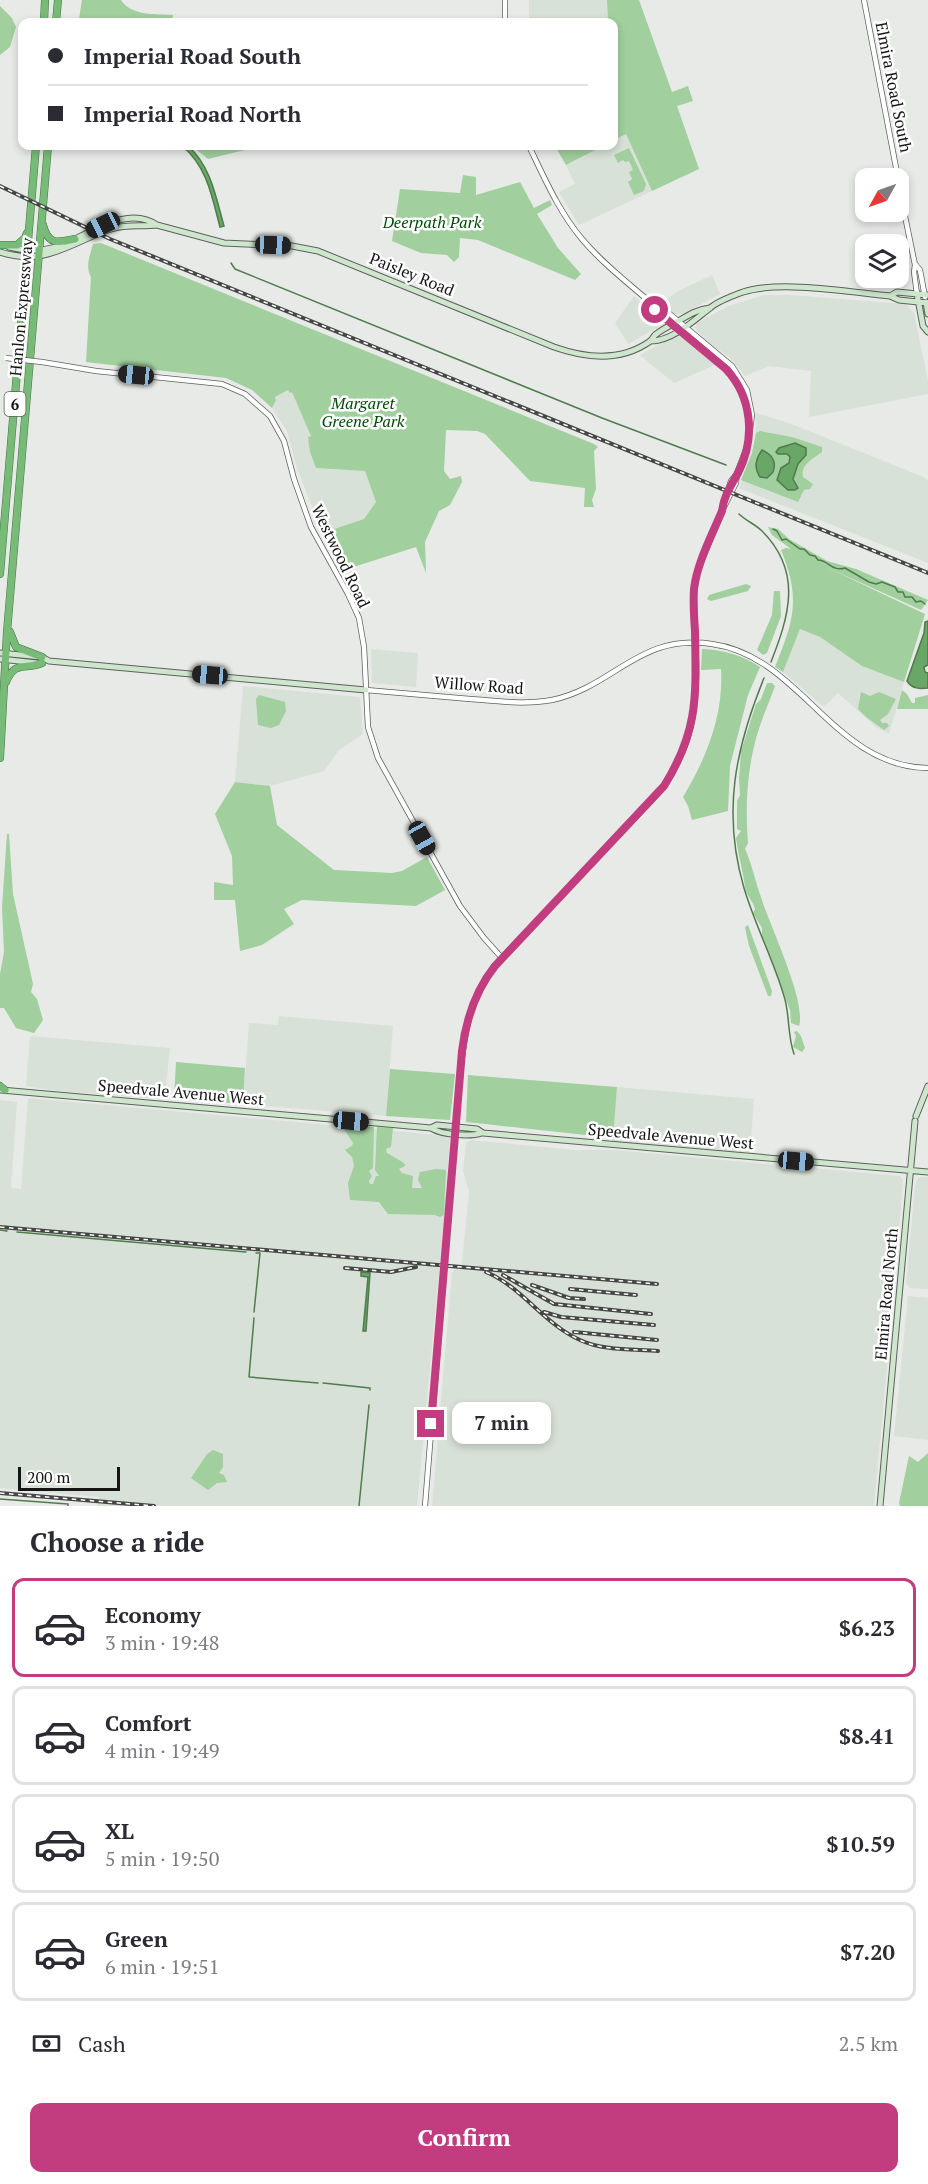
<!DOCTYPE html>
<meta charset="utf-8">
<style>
body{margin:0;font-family:"PT Serif",serif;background:#f2f2f3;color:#2b2b33;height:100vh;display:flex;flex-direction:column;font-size:22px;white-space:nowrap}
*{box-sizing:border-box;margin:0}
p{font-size:20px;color:#7c7c81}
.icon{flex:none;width:33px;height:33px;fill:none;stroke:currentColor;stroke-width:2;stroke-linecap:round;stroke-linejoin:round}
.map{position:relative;height:1506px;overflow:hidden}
.sheet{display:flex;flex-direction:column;background:#fff;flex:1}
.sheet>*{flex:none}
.top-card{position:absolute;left:18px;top:18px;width:600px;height:132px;border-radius:12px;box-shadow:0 3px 9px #0003;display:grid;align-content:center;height:132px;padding:0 30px;background:#fff}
.needle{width:39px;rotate:230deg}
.buttons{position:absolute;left:855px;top:168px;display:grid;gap:12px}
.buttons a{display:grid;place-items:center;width:54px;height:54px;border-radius:12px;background:#fff;box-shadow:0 3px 9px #0003;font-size:30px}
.scale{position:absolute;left:18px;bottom:15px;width:102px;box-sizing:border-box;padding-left:6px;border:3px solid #141514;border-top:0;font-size:16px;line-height:21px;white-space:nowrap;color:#141514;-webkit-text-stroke:4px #fff;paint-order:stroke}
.end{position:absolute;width:27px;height:27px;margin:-14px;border:8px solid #c23d80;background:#fff;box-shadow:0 0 0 3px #fff}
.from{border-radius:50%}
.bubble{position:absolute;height:42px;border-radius:12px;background:#fff;box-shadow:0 3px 9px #0003;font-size:20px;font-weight:600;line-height:42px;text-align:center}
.car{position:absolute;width:18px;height:36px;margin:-18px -9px;border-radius:8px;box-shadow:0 0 4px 2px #0007;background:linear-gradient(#222 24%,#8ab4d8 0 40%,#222 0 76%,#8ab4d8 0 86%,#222 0)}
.top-card b{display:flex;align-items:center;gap:21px;height:57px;font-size:22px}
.top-card b+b{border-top:2px solid #e1e1e2}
.top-card i{width:15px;height:15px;background:#2b2b33}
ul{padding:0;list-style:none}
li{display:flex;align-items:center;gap:18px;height:99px;margin:0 12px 9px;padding:0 18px;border:3px solid #e1e1e2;border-radius:12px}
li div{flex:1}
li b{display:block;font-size:22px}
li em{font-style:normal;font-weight:600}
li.active{border-color:#c23d80}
li>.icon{width:54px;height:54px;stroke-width:1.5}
h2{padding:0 30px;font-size:27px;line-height:72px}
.pay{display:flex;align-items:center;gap:15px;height:66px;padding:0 30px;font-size:22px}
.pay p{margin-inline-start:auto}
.cta{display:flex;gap:12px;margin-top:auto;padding:12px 30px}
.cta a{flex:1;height:69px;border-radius:12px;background:#c23d80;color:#fff;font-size:24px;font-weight:600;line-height:69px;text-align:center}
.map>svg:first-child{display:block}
.built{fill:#d8e1d7}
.green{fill:#a1cf9e;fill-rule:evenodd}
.water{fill:#68a766;stroke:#4f7b4d;stroke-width:1.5}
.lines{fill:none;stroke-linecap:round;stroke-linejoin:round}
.stream{stroke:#4f7b4d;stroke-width:1.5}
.tertiary-casing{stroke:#5e615e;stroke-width:6}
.secondary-casing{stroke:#5e615e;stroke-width:7}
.trunk-casing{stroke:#40763f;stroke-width:8}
.tertiary{stroke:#fff;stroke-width:4.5}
.secondary{stroke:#cde6cc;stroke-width:5}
.trunk{stroke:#78bb78;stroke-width:7}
.rail-casing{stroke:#454745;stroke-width:4}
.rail{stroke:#fff;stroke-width:1.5;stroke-dasharray:4.5;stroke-linecap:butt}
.tertiary-bridge-casing{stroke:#5e615e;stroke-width:6;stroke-linecap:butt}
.tertiary-bridge{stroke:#fff;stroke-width:4.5}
.route{stroke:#c23d80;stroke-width:8}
.labels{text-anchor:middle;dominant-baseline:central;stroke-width:5;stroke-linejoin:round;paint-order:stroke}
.shield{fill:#fff;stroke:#5a5b5a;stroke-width:1.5}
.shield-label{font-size:15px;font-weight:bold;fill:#141514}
.street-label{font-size:16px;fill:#141514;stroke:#fff}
.park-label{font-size:16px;font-style:italic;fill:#034a09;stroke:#fff}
</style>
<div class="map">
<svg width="928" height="1506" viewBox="0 0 928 1506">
<rect width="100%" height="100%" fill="#e7eae7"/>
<path class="built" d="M529 0H607L608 22H529Z
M626 134 652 191 579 225 559 192 575 184 566 165 603 146H614V140Z
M712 275 720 294 683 314H675L662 303 678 291Z
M765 295H791L906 304 914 313 928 381V394L809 417 811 371 769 366 745 376 729 357 709 343 695 328 697 323 728 306Z
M634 296 662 319V325L628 344 615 323Z
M674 336 683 337 717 364 674 383 640 355Z
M288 390 292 392 304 416 311 437 309 438 310 452 316 468 365 471 376 502 364 519 322 533 296 465 287 431 272 408 276 400 275 397Z
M756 413 789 423 921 476 928 480V563L739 488 755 443Z
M800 629 820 637 862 666 904 682 889 734 876 727 838 693 824 707 783 672Z
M371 649 418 653 416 687 372 683Z
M243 686 360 697 363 734 339 750 324 771 270 786 235 782Z
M279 1016 393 1026 386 1116 243 1104 249 1023 278 1025Z
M30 1036 170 1048 165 1096 160 1099 58 1091 26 1086Z
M617 1087 754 1099 750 1153 612 1141Z
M28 1098 450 1136 445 1208 417 1506H97L99 1497 0 1488V1100L17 1102 11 1188 21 1189Z
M471 1140 574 1150H613L900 1176 903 1180 893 1301 874 1506H432L452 1272 462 1263 469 1191 463 1171 466 1143Z
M922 1177H928V1289L910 1288 906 1284 915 1186 917 1179Z
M908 1296 928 1298V1440L894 1436Z"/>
<path class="green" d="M82 0H121C131 16 156 14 173 15L172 22H81L79 19Z
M607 0H639L672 92 688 86 693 101 677 106 699 169 652 191 626 134 614 140V22H608Z
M0 6 12 18 16 27 10 47 0 55Z
M192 146H261L208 159Z
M555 146H603L566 165Z
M629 148 646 184 644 191 634 195 628 182 632 179 629 172 633 170 629 161 625 162 623 160 618 163 614 155Z
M463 175 476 177V195L520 182 534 208 550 200 552 205 537 214 558 248 581 274 575 280 478 240 460 238 459 257 454 262 447 255 421 253 392 241 400 189 460 193Z
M101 243 594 444 598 447 594 451 596 489 592 500 594 507H584L585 488 530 481 485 434 477 431 446 430 444 471 450 479 461 476 462 482 450 505 439 511 425 542 426 573 416 547 341 571 322 533 364 519 376 502 365 471 316 468 310 452 308 437 311 436 292 392 290 393 288 390 275 397 276 400 272 408 252 390 226 378 86 362 91 277C85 267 90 255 93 244Z
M760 431 792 437 822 447V452C814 458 800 465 803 477L813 484 810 489 804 490 798 502 741 480 752 453 756 433ZM795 443 803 459 798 464 793 479 798 488 781 468 790 463C791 455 785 453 779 448Z
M768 527 778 529 789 539 827 561 856 569 928 600 921 610 824 566 925 614 904 682 862 666 820 637 800 629 783 672 775 667C794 620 801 599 781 550L786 548 791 549 772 535Z
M746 584 751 586 748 591 711 601 707 599 709 595Z
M774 591H780L781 616 767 653 763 655 757 650 772 615Z
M702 649C724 650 742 655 760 667L748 695 730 766 728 811 692 820 688 806 683 797C706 759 724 715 721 669L701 670Z
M767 683H772L775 686C769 703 762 718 757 735 747 770 745 806 748 843L745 849C752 864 755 881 761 897 769 924 807 1002 799 1026L791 1023 790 1010 762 935V928L753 913 755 909C753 901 746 895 745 887 743 871 738 854 736 838L741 831 737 829V801L740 795 739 779 741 751 756 704 761 699Z
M902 690 907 694 912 703H915V698L928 695V709H897Z
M861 692 870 696 879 692 896 699 888 714 880 720 882 723H887L889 726 884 730 866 717 858 709Z
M259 695 285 702 286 711 279 725 271 728 258 725 256 699Z
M235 782 270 786 277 825 334 870 392 873 402 871 427 857 445 890 416 906 302 900 284 909 294 924 262 945 240 951 235 900H214V882L233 885 232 856 215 814Z
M7 834H9L13 894 33 984 31 992 37 999 43 1020 34 1033 16 1028 4 1008H0V974L4 952 2 907Z
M748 925 772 991 771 996H768L749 946 745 927Z
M797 1031 801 1036 805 1048 802 1052 793 1047 796 1036 794 1032Z
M176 1062 245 1068 243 1104 174 1098Z
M390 1069 455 1074 450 1120 386 1116Z
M468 1075 617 1087 613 1138 466 1122Z
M341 1124 374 1127 373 1168 369 1171 372 1176 369 1181 370 1184H373L376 1176H379L375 1170 377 1127 393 1128 391 1147 386 1149 387 1153 404 1163 405 1166 399 1169 402 1173 413 1176 412 1188H422L418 1180 420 1172 436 1169 446 1170 444 1215 440 1217 435 1215 388 1214 379 1202 350 1200 348 1183 354 1166 353 1161 352 1157 345 1150 352 1146 353 1143Z
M213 1450 223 1454V1467L219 1473 224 1475 227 1482 217 1483 208 1490 191 1478 207 1454Z
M928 1453V1506H900L899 1503 909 1456 918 1462Z"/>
<path class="water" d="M182 146H188C211 166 216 198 224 226L220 227C212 197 207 166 182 146Z
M795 443 806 448V455L798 464 793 479 798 488 795 490H788L777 480 781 468 789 463 790 457 787 454H778L776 452 779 448Z
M762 450C772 455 777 461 773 472L767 478 760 477C754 468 755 460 762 450Z
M928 621V665L924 667 925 672 928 673V688C920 689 912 689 907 681L924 633 925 622Z
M361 1272 370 1273 366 1331H363L368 1277 361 1276Z"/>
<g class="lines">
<path class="stream" d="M231 263 235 269 602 418 726 465
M739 514C746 521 755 524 762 531 803 572 789 616 771 662
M773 529 777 531 782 540 786 539 800 549H804L810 555 815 556 818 560C828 560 832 572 845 568L869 582 876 584 882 582 895 587 898 592H903L905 597H912L916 602 921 601 925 604
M764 678C735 749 722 813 744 888 755 925 773 959 784 996 790 1014 787 1034 794 1054
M0 1230 7 1231
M17 1232 246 1252
M254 1312 260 1253H256
M254 1318 249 1377 318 1383
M323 1383 370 1388V1390
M0 1499 68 1504V1506
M359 1506 369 1405"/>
<g class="tertiary-casing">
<path id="tertiary" d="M505 0V22
M864 0 898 178
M529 146C544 177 559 212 582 239 602 263 627 282 651 303L655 310 726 369 734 377 744 395 749 423
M898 182 915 265 914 272 917 294
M916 265 920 270 925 297
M42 362 96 371 222 384 245 394 270 416 284 441 294 479 311 527 348 594 359 618 364 647 368 727 378 758 460 906 484 938 502 958
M723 505 731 481 736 475
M366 690C401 693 436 696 470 699 498 701 525 705 552 700 614 687 639 633 712 644 801 656 833 767 928 768
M425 1506 460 1076C464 1036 469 999 494 966L651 801C709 737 695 673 694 594L697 572 722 511 736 483 737 473 748 444 752 415 747 390 732 366 659 305 651 303"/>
</g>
<g class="secondary-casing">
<path id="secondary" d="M9 247C25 251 39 252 56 247 85 238 126 203 157 225L224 243 292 246 318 251 554 347C585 358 620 362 649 342 654 338 651 340 655 335 661 330 669 326 675 323 687 316 697 309 710 308
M0 252C46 267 71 242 111 229 127 224 142 227 157 225
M917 294 923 326 928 332
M890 296 897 292 928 295
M926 302 928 314
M651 341C672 341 693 321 710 308 718 301 732 296 743 292 780 280 850 292 890 296L899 300 928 303
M0 653 42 657 49 661 366 690
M0 659 37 663
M1 1090 376 1123 431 1128 437 1125 477 1129 483 1133 928 1172
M916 1116 928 1086
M431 1128C442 1135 470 1137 482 1133
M880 1506 915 1121"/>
</g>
<g class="trunk-casing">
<path id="trunk" d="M44 22 45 0
M56 22 58 0
M43 225C48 245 57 243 75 239
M0 245H17L25 238 27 233
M0 574 36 146
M10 632 16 647 42 657
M6 682C15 660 25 670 42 663
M0 758 7 632 48 146
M0 1086 5 1090"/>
</g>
<use href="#tertiary" class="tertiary"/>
<use href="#secondary" class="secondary"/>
<use href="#trunk" class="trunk"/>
<g class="rail-casing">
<path id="rail" d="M0 186 110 239 928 573
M0 1227 657 1284
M345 1268 391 1272 416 1267
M486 1272C522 1287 544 1324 580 1340 603 1351 634 1349 658 1351
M503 1275 554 1304 651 1314
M532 1285 569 1298 584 1299
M570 1289 636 1295
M544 1312 561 1317 654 1325
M574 1332 657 1340
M0 1493 154 1506"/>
</g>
<use href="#rail" class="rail"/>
<g class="tertiary-bridge-casing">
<path id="tertiary-bridge" d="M6 358 42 362"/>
</g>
<use href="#tertiary-bridge" class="tertiary-bridge"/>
</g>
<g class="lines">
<path class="route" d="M431 1424 462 1051C466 1019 475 991 495 966L664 786C699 730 696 695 695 631 694 617 693 603 694 589 697 563 712 535 722 511 724 495 731 486 738 473 756 438 752 397 726 369L655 310"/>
</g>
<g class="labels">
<rect class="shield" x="4.5" y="392" width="21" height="24" rx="4.5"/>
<g class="shield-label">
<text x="15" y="404">6</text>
</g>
<g class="street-label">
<text transform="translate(894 87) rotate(79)">Elmira Road South</text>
<text transform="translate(412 274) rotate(22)">Paisley Road</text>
<text transform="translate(21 307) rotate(-85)">Hanlon Expressway</text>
<text transform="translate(341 556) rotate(64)">Westwood Road</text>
<text transform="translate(479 685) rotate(4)">Willow Road</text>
<text transform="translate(181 1092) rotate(5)">Speedvale Avenue West</text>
<text transform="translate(671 1136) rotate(5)">Speedvale Avenue West</text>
<text transform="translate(886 1294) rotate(-85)">Elmira Road North</text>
</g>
<g class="park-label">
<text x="432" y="222">Deerpath Park</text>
<text x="363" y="403">Margaret<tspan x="363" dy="18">Greene Park</tspan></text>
</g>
</g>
</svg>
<div class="buttons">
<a><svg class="needle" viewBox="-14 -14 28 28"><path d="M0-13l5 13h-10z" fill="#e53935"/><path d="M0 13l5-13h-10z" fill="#7c7c81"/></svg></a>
<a><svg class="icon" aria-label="layers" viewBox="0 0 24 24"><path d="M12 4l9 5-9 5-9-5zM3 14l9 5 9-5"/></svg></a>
</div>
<div class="scale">200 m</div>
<i class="end from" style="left:655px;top:310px"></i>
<i class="end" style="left:431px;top:1424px"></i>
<div class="bubble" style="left:452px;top:1402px;width:99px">7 min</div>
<i class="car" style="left:103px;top:225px;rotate:244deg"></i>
<i class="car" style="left:273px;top:245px;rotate:92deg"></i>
<i class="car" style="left:136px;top:375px;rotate:276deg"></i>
<i class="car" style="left:210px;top:675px;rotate:275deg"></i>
<i class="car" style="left:422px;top:838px;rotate:151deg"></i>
<i class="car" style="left:351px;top:1121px;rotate:95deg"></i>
<i class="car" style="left:796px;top:1161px;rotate:95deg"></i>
<div class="top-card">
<b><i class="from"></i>Imperial Road South</b>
<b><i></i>Imperial Road North</b>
</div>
</div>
<section class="sheet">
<h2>Choose a ride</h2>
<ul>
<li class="active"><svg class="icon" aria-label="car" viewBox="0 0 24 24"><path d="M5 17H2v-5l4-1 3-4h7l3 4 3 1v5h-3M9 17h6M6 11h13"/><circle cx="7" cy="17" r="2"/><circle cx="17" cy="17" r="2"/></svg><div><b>Economy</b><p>3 min · 19:48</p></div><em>$6.23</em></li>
<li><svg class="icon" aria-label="car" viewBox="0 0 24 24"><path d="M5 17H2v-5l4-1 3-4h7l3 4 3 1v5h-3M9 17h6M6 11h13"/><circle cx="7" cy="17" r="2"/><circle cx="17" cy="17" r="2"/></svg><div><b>Comfort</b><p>4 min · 19:49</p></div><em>$8.41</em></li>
<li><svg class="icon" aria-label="car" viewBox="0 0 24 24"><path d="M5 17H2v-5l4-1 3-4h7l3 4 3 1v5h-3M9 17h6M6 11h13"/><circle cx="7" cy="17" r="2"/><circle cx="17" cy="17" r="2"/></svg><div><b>XL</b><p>5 min · 19:50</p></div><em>$10.59</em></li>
<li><svg class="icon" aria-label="car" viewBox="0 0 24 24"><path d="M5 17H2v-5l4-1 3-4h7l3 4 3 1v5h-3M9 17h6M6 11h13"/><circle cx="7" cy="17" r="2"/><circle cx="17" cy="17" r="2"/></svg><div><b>Green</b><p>6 min · 19:51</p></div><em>$7.20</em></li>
</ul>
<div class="pay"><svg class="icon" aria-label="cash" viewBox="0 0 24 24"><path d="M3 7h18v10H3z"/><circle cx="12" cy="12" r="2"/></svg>Cash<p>2.5 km</p></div>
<div class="cta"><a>Confirm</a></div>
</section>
